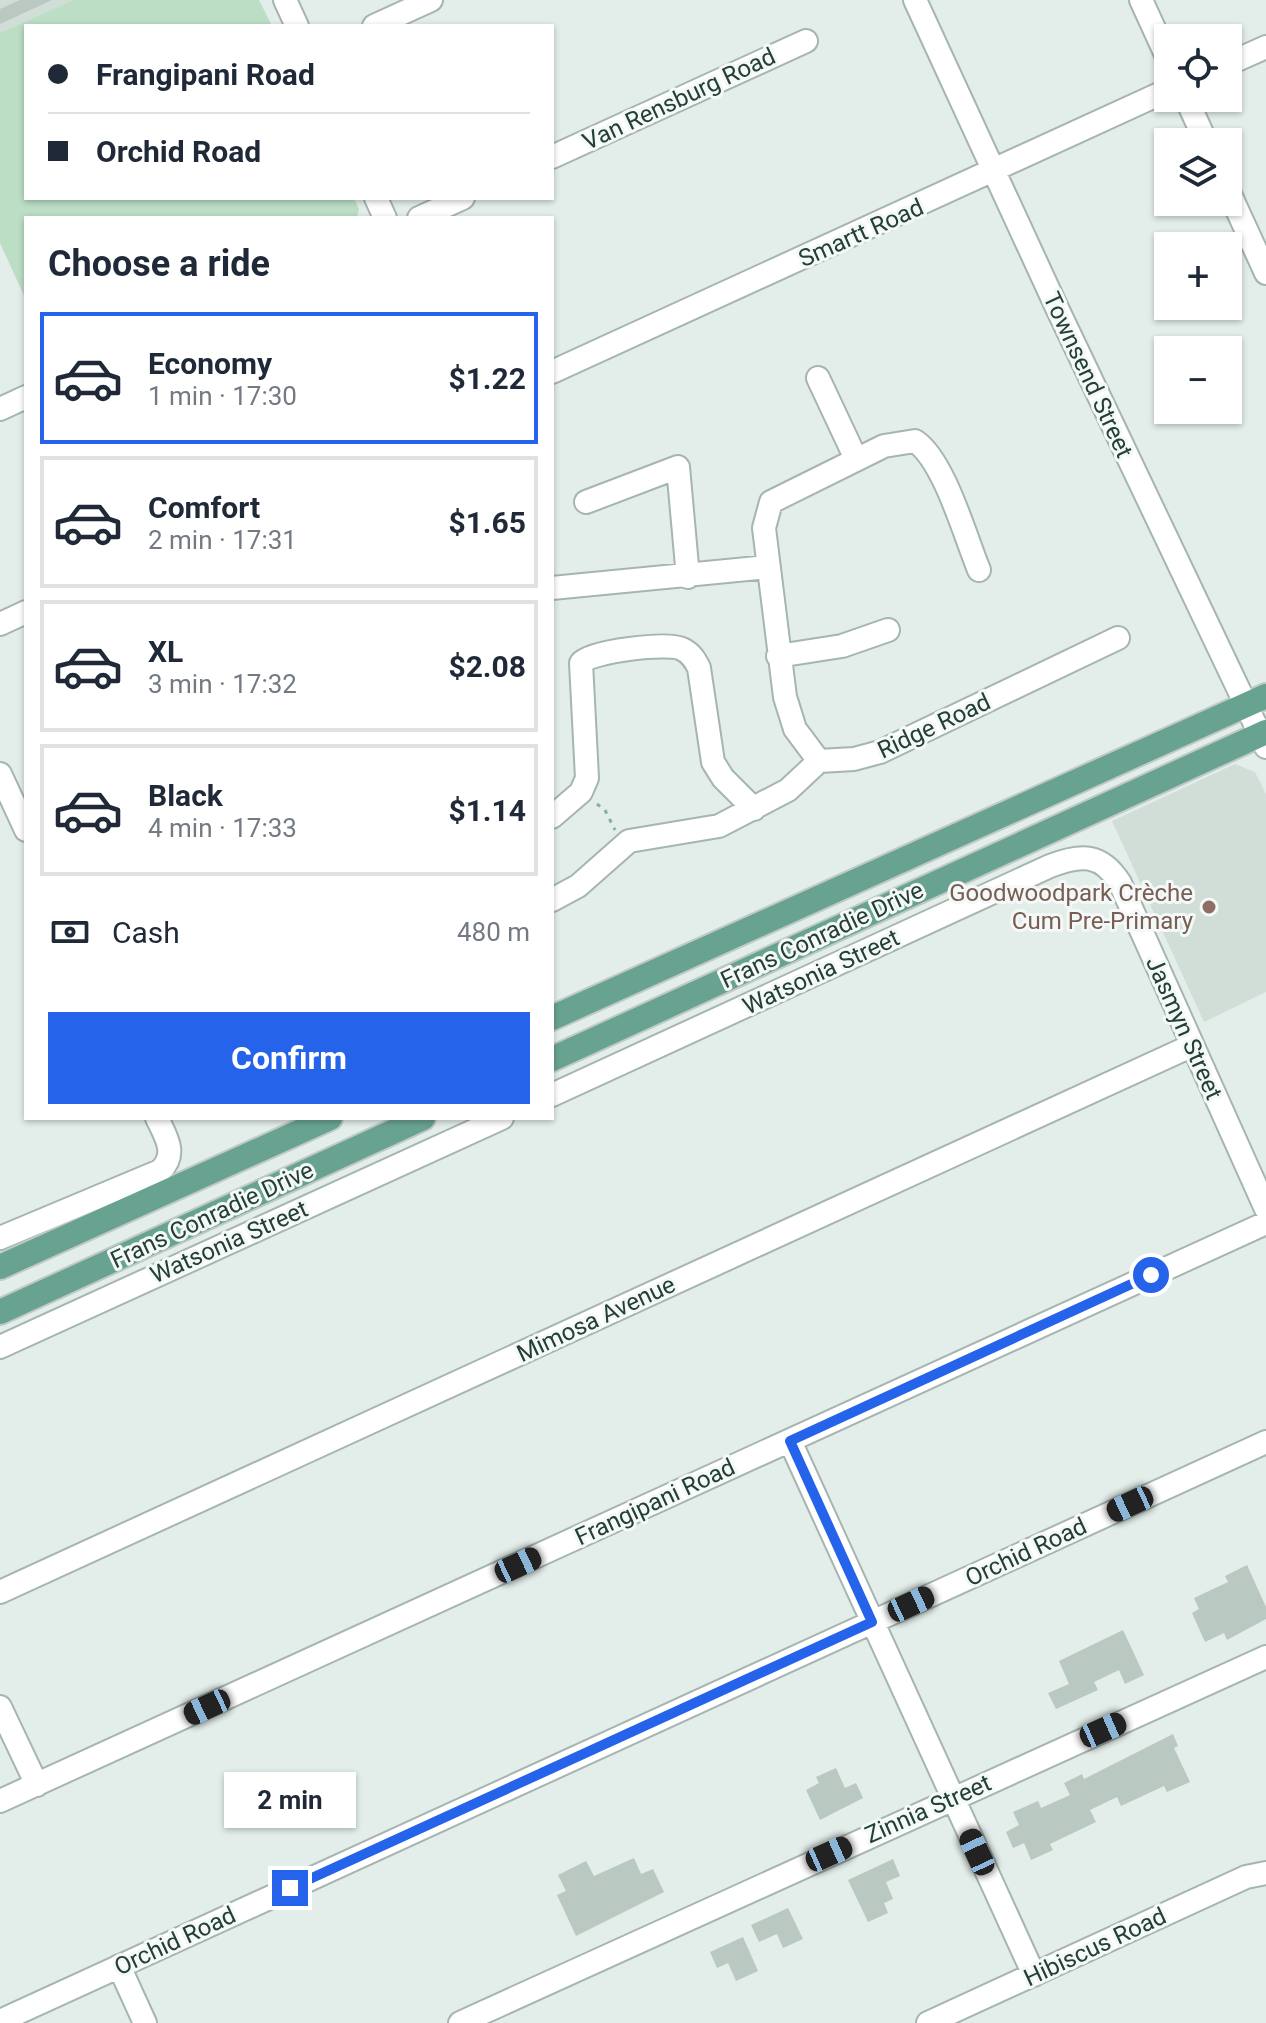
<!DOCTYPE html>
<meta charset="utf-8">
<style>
body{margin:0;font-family:Roboto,sans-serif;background:#f6f6f7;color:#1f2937;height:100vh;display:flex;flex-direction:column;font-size:30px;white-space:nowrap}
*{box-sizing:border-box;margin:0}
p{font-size:26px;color:#747a83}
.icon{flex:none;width:44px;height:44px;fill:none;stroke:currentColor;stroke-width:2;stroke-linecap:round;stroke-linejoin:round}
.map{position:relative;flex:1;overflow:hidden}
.drawer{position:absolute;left:24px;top:216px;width:530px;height:904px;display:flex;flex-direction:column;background:#fff;border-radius:0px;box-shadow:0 2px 6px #0004}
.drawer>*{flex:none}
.top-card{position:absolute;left:24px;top:24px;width:530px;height:176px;border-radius:0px;box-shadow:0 2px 6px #0004;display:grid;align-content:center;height:176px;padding:0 24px;background:#fff}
.controls{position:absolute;left:1154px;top:24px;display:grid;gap:16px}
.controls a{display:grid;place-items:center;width:88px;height:88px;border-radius:0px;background:#fff;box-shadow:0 2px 6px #0004;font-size:40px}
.end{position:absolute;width:36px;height:36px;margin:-18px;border:10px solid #2563eb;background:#fff;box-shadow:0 0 0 4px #fff}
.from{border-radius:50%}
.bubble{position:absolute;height:56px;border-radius:0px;background:#fff;box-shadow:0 2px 6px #0004;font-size:26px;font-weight:700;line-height:56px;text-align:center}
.car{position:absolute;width:24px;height:48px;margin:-24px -12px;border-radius:10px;box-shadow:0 0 6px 2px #0007;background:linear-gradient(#222 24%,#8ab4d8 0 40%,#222 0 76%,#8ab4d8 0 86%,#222 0)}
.top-card b{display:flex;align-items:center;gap:28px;height:76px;font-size:30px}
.top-card b+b{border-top:2px solid #e0e1e3}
.top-card i{width:20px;height:20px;background:#1f2937}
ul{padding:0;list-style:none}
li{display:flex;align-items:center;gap:24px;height:132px;margin:0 16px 12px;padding:0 8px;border:4px solid #e0e1e3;border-radius:0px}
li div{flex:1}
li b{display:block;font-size:30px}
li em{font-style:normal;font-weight:700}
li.selected{border-color:#2563eb}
li>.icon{width:72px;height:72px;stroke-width:1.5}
h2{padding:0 24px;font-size:36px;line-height:96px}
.pay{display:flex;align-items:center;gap:20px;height:88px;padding:0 24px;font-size:30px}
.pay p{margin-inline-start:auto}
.button{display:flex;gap:16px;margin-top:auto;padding:16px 24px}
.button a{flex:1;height:92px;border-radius:0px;background:#2563eb;color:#fff;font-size:32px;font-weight:700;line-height:92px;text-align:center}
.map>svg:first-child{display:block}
.built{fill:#d1ddd7}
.green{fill:#bcdec5}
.building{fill:#b9c8c1}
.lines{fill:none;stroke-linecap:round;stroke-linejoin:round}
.minor-casing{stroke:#a6b5b0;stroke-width:26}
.major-casing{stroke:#c1c9c7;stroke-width:28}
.path{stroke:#84b1a2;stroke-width:3;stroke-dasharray:4 6;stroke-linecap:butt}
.minor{stroke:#fff;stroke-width:22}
.major{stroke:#68a392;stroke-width:24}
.route{stroke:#2563eb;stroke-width:10}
.education-dot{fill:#8d6e63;stroke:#f4f9f7;stroke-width:3}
.labels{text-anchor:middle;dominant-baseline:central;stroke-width:6;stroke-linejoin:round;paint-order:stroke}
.street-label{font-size:24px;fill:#233f37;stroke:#f4f9f7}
.education-label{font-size:24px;fill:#785e54;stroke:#f4f9f7;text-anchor:end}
</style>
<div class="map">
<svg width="1266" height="2023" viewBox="0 0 1266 2023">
<rect width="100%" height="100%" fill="#e3ede9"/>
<path class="built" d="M0 0H73L0 33Z
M1235 764 1255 772 1266 794V992L1204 1022 1112 821Z"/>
<path class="green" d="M73 0H259L272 26H26V198H354L359 209 357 218H26V300L0 243V33Z"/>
<path class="building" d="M20 0H52L0 24V9Z
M1247 1565 1266 1607V1619L1227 1640 1224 1633 1205 1642 1192 1613 1199 1609 1194 1598 1228 1582 1225 1576Z
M1123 1630 1144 1675 1125 1684 1119 1670 1094 1682 1098 1690 1056 1709 1048 1693 1069 1684 1059 1661Z
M1173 1734 1178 1746 1174 1748 1190 1782 1167 1792 1164 1786 1121 1806 1117 1797 1090 1810 1096 1822 1050 1844 1053 1850 1031 1860 1024 1843 1013 1848 1006 1832 1019 1825 1013 1812 1038 1801 1041 1808 1070 1795 1064 1783 1082 1774 1084 1779Z
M836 1768 845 1788 856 1783 863 1798 820 1820 806 1790 819 1783 816 1777Z
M634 1858 641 1874 653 1869 664 1892 576 1936 557 1895 566 1891 558 1875 586 1861 594 1876Z
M893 1859 900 1876 886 1882 893 1899 884 1903 888 1913 868 1922 848 1880Z
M788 1908 803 1939 783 1948 777 1934 759 1942 751 1925Z
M743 1937 758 1971 736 1981 728 1963 717 1968 710 1952Z"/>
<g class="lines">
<g class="minor-casing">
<path id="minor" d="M285 0 297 26
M915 0 1057 308 1266 747
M1141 0 1168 59
M374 26 431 0
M1228 64 1266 47
M1186 98 1206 142
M552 157 806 41
M1228 190 1266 273
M376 198 385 218
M419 218 463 198
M552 372 1168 90
M818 378 856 459
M0 409 26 397
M586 502 678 467 688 577
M552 588 768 567
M0 624 26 612
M778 656 842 646 888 630
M819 761 795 729 785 697 764 528 771 502 884 446 915 441C944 460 965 536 979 570
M0 774 26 830
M552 817 581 792 587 778 581 663C591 651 668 642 682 649 691 653 695 660 699 668L713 762 723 778 754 809
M552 900 578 886 629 841 719 826 788 790 819 761 854 759 880 752 1118 638
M552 1095 1050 866C1081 854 1101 853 1120 883L1266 1209
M0 1238 160 1171C178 1154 166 1137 157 1118
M0 1347 502 1118
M790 1441 1034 1975
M0 1592 1191 1046
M0 1707 37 1785
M0 1801 1266 1223
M119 1966 145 2023
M0 2021 1266 1442
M460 2023 1266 1657
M928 2023 1246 1877 1266 1873"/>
</g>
<g class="major-casing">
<path id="major" d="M552 1018 1266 696
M552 1059 1266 732
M0 1267 330 1118
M0 1312 423 1118"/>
</g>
<path class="path" d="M597 804 605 810 615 830"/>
<use href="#minor" class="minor"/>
<use href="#major" class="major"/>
</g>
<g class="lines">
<path class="route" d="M290 1888 872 1622 790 1441 1151 1275"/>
</g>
<circle class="education-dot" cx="1209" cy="907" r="8"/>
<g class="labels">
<g class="street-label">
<text transform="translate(679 99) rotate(-25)">Van Rensburg Road</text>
<text transform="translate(861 233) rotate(-24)">Smartt Road</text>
<text transform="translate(1088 375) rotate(65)">Townsend Street</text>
<text transform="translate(934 726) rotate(-25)">Ridge Road</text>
<text transform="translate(822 935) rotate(-25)">Frans Conradie Drive</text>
<text transform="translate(821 972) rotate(-25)">Watsonia Street</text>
<text transform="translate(1184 1028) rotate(66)">Jasmyn Street</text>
<text transform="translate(212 1215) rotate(-25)">Frans Conradie Drive</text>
<text transform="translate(229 1242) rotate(-24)">Watsonia Street</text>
<text transform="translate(596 1319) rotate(-25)">Mimosa Avenue</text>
<text transform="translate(655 1502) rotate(-25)">Frangipani Road</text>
<text transform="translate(1026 1552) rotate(-25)">Orchid Road</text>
<text transform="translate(928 1809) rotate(-24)">Zinnia Street</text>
<text transform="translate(175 1941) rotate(-25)">Orchid Road</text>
<text transform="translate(1095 1947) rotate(-25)">Hibiscus Road</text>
</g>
<g class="education-label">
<text x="1193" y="893">Goodwoodpark Crèche<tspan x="1193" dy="28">Cum Pre-Primary</tspan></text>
</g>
</g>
</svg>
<div class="controls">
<a><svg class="icon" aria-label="locate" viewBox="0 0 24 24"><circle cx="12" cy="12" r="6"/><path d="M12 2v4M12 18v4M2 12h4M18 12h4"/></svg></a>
<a><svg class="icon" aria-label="layers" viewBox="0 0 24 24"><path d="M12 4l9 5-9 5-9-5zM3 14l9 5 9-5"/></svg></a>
<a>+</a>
<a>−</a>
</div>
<i class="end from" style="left:1151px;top:1275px"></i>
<i class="end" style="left:290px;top:1888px"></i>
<div class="bubble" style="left:224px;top:1772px;width:132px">2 min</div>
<i class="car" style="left:1130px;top:1504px;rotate:245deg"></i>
<i class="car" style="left:518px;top:1565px;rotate:65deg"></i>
<i class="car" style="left:911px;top:1604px;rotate:65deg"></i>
<i class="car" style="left:207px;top:1707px;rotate:245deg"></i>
<i class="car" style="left:1103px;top:1730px;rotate:66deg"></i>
<i class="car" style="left:977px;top:1852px;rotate:335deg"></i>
<i class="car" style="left:829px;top:1854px;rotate:66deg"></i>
<div class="top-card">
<b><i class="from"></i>Frangipani Road</b>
<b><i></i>Orchid Road</b>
</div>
<section class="drawer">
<h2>Choose a ride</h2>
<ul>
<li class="selected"><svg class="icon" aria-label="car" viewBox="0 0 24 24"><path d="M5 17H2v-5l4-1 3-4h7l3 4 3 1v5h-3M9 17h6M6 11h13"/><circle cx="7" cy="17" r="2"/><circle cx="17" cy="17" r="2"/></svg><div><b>Economy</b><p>1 min · 17:30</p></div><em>$1.22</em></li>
<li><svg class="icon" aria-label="car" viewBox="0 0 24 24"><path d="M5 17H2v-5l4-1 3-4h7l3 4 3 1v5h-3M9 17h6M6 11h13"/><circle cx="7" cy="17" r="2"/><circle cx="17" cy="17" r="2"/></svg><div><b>Comfort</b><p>2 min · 17:31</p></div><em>$1.65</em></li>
<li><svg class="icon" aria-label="car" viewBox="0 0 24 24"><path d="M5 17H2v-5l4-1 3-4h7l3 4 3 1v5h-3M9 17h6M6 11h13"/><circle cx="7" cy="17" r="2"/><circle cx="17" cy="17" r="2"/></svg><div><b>XL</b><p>3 min · 17:32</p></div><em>$2.08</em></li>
<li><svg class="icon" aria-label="car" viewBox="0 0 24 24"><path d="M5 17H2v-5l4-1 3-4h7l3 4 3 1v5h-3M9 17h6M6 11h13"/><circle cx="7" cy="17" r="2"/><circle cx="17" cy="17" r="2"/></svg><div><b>Black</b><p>4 min · 17:33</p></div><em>$1.14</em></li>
</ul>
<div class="pay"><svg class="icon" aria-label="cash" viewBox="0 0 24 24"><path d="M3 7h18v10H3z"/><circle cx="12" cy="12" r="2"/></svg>Cash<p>480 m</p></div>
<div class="button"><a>Confirm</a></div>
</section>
</div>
